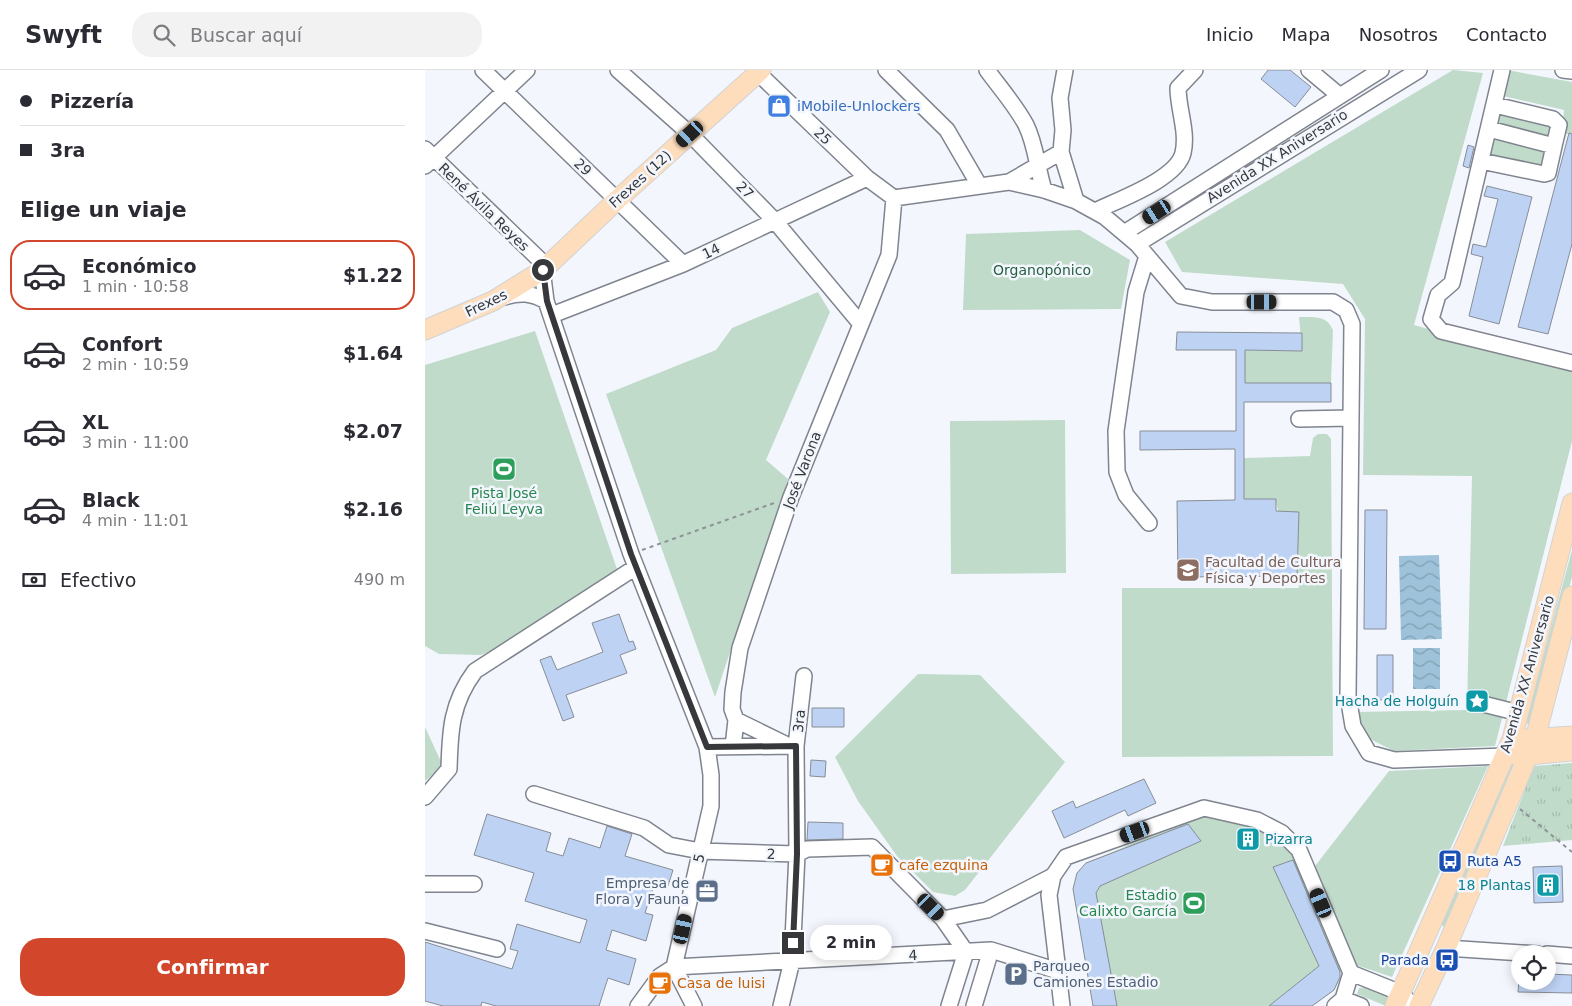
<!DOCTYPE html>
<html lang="es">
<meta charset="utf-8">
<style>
body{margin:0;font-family:"DejaVu Sans",sans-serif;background:#f2f2f3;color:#2b2b33;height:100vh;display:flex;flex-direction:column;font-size:19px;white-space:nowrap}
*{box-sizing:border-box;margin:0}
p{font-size:16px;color:#7c7c81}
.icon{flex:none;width:28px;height:28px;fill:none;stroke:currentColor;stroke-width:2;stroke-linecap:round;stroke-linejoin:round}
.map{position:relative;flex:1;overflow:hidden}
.sheet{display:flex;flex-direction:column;background:#fff;width:425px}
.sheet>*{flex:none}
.hud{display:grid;align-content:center;height:110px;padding:0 20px;background:#fff}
.fabs{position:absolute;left:1086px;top:875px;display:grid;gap:10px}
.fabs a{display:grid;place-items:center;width:45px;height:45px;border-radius:50%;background:#fff;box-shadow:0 2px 12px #0003;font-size:25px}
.end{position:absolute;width:22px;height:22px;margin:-11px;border:6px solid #36383c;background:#fff;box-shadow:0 0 0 2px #fff}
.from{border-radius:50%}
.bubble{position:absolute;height:35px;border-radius:18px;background:#fff;box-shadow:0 2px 12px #0003;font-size:16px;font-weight:800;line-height:35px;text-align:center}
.car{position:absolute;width:15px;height:30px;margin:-15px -8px;border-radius:6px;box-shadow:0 0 4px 1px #0007;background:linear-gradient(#222 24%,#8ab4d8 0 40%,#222 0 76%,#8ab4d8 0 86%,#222 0)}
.hud b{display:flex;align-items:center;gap:18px;height:48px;font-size:19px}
.hud b+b{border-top:1px solid #e1e1e2}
.hud i{width:12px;height:12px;background:#2b2b33}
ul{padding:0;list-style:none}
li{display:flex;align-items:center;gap:15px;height:70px;margin:0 10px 8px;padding:0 10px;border:2px solid transparent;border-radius:20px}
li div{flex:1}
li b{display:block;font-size:19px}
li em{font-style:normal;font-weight:800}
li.selected{border-color:#d2462c}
li>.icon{width:45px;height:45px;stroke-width:1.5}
h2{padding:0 20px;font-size:22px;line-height:60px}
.pay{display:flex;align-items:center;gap:12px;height:55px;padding:0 20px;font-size:19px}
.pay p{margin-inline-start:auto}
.cta{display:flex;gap:10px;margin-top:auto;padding:10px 20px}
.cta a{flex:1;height:58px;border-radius:20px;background:#d2462c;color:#fff;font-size:20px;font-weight:800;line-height:58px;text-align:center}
header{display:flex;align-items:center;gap:30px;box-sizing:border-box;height:70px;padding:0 25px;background:#fff;border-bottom:1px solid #e1e1e2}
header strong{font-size:24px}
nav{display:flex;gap:28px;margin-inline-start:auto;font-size:18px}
.search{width:350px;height:45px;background:#f2f2f3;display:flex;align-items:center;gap:12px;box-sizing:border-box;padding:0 18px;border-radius:20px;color:#7c7c81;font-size:19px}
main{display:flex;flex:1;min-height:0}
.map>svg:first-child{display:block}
.green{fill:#c0dbc9}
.park{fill:url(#park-tufts)}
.water{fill:url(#water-waves)}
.building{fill:#bed2f3;stroke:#878d97}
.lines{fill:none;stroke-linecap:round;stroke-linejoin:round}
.minor-casing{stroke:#7f848e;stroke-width:18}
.major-casing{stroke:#d3d3d4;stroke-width:21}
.path{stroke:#8e9196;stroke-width:2;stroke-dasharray:4 4;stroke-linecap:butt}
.minor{stroke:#fff;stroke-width:15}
.major{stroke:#fdddbb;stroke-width:19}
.route{stroke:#36383c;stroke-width:6}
.labels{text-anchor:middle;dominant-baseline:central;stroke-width:5;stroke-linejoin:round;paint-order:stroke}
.shop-label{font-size:14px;fill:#366cbe;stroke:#f3f7fd;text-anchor:start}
.street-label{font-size:14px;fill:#36383c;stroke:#f3f7fd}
.park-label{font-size:14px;fill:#255f3f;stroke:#f3f7fd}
.leisure-label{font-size:14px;fill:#27864d;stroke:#f3f7fd}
.education-label{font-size:14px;fill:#785e54;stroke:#f3f7fd;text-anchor:start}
.culture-label{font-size:14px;fill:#0d838f;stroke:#f3f7fd;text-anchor:end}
.transit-label{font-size:14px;fill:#164399;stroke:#f3f7fd;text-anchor:start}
.food-label{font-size:14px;fill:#c56008;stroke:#f3f7fd;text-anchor:start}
.service-label{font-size:14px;fill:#4e5e75;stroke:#f3f7fd;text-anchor:end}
</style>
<header>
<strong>Swyft</strong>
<div class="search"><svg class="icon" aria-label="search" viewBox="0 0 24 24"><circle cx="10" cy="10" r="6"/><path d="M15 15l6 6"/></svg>Buscar aquí</div>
<nav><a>Inicio</a><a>Mapa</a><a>Nosotros</a><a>Contacto</a></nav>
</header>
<main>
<section class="sheet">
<div class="hud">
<b><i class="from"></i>Pizzería</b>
<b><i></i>3ra</b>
</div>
<h2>Elige un viaje</h2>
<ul>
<li class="selected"><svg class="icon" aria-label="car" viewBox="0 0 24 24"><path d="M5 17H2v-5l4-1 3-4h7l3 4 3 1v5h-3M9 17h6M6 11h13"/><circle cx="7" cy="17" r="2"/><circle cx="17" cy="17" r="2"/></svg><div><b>Económico</b><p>1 min · 10:58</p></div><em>$1.22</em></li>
<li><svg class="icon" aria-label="car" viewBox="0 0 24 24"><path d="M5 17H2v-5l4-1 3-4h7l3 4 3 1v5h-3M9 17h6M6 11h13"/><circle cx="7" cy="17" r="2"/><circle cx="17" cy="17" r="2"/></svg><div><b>Confort</b><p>2 min · 10:59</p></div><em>$1.64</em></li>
<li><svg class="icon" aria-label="car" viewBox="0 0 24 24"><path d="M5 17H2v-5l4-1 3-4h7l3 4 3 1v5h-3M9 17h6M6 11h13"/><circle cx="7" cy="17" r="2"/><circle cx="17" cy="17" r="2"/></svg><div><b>XL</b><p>3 min · 11:00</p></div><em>$2.07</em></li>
<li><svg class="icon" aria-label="car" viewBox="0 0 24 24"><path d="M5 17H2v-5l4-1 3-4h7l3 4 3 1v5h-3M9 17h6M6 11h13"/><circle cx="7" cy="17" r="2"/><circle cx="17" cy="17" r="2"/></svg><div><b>Black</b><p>4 min · 11:01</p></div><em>$2.16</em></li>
</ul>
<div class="pay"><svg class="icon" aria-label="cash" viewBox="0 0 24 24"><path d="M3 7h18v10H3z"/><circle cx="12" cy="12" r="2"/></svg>Efectivo<p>490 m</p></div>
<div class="cta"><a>Confirmar</a></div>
</section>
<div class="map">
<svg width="1147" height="936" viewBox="0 0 1147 936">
<defs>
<pattern id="park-tufts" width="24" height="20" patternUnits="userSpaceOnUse" patternTransform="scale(1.25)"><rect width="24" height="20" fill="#c0dbc9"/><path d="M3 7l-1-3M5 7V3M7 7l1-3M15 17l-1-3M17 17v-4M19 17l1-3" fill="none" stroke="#a6bdae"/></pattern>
<pattern id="water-waves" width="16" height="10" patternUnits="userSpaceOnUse" patternTransform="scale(1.25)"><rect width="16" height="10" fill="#9dc2d9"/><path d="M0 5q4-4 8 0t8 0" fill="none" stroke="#819fb1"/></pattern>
</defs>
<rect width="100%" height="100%" fill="#f3f7fd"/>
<path class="green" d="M1028 0 1058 3 989 255 1147 299V371L1070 676 969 681 945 669 931 642 1042 640 1047 406 938 405 940 249 918 214 757 202 740 172Z
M1082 0 1147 12V65L1137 63 1139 40 1078 26Z
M1074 42 1129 55 1125 70 1072 57Z
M1068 69 1121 82 1118 100 1065 89Z
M655 160 705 190 696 239 538 240 541 164Z
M393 222 405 242 341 390 363 409 290 627 181 324 291 280 307 258Z
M874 247C889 247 902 245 908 260L906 313H820V280L877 281Z
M110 261 193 502 74 577 56 585 14 584 0 576V295Z
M640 350 641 503 526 504 525 351Z
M893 364H902L906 369 908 686 697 687V518H874L850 429H819V388L885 386 888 368Z
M1147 480V507L1108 655 1105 657 1101 652Z
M493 604 555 605 640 692 540 820 530 826 508 822 472 786 433 731 410 687Z
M0 657 18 696 0 711Z
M1085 693H1089L1091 696 1023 854 1018 857 1015 850Z
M1063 696 967 907 928 894 890 796 964 701Z
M783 742 860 771 916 892C914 921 910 920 887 936H668L648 819 652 803 661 793Z
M942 917 961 925 966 931 961 936 932 924 934 918Z"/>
<path class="park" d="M1147 693V770L1078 776 1109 696Z"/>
<path class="water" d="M1014 485 1017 569 976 570 974 486Z
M988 578H1015V619H988Z"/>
<path class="building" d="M843 0H865L886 17 870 37 836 9Z
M1144 63 1147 64V174L1123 264 1093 257Z
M1043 75 1049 77 1044 98 1038 96Z
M1062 116 1107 127 1074 254 1044 246 1058 187 1046 184 1048 174 1061 177 1073 129 1059 126Z
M752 262 877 263V281L820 280V313H906V332H819V429H851V441L874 442 872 506 753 507 752 431 810 430V379L715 380V361H811V280H751Z
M940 440H962L961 559H939Z
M194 544 204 572 208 571 211 579 195 585 202 603 141 625 149 647 138 651 115 590 126 586 132 600 178 582 167 553Z
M952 585H968V630H952Z
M387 638H419V657H387Z
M386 690 401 691 400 707 385 706Z
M719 709 731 733 703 746 700 740 639 768 627 741 648 731 651 738Z
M62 744 126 763 121 781 138 786 144 768 175 778 182 756 207 764 200 786 248 800 243 816 230 812 220 843 228 845 221 871 187 860 181 880 211 889 204 915 183 908 174 936H71L57 932 56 936H18L0 931V872L87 899 93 881 85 879 92 854 155 873 162 850 100 831 109 803 49 785Z
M383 752 418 753V769L382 770Z
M763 754 776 771 675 816 671 823 692 936H668L648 819 652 803 661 793Z
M868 790 915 902V907L909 920 887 936H844L894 896 848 797Z
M1137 796 1138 832 1109 833 1108 797Z
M1122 904 1147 905V923L1093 922 1094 911H1122Z"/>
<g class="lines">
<g class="minor-casing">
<path id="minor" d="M58 0 258 194
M193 0 265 64 349 150 435 253
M330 0 442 108 469 128
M461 0 522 60 554 115
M562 0C575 18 591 36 601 55 611 75 612 98 619 120
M640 0 635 28 638 60 636 82 651 131
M884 0 915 26
M1077 0 1027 213 1013 225 1006 249 1016 261 1147 293
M1138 0 1147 1
M1064 59 1129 76 1134 55 1128 49 1070 35
M0 79 116 191 121 231 206 484 282 677 286 705V736L249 897
M1056 91 1119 104 1123 103 1129 76
M0 96 102 0
M584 112 636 82
M469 128 584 112 619 120 651 131 680 147 712 174 756 226 787 232H908L921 240 927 254 923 626 928 656 944 683 969 690 1080 686
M670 141C693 130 752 109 758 83 763 62 753 39 753 18L770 0
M699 163 956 0
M712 174 994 0
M722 186 711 222 691 361 692 402 701 425 724 453
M79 227C96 222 106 223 121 231
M127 245 258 194 442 108
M874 349 926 348
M1058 634 1094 643
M311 650 360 674
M282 677 371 676
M308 677 311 650 307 639 308 622 315 578 366 427 464 185 469 128
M109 724 219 758 244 775 275 781 372 784 382 779 447 777 518 849 541 882 524 936
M0 727 24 699C25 661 26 633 50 601L211 497
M0 814H49
M518 849 562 840 628 806
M0 861 72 879
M1021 878 1113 884
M1122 884 1147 886
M249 897 269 936
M926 903 976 923 988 936
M918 929 936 936
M213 936 235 906 249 897 566 880 633 901
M356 936 367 891 372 784 371 676 379 606
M549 936 566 880
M637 936 624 825 628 806 641 787 779 738 832 750 857 763 874 780 926 903 918 929 910 936"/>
</g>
<g class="major-casing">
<path id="major" d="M0 260 68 231 118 200 192 130 336 0
M1098 669 1147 666
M1093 686 1147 681
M970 936 1087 669 1147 433
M994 936 1021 878 1110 669 1147 526"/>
</g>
<path class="path" d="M217 480 352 432
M1095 739 1147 782"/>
<use href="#minor" class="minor"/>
<use href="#major" class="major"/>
</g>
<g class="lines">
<path class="route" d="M118 200 122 231 206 484 282 677 371 676 372 784 368 873"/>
</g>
<defs>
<g id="shop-square" transform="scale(1.25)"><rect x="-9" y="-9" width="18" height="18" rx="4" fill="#3f7fe0" stroke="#f3f7fd"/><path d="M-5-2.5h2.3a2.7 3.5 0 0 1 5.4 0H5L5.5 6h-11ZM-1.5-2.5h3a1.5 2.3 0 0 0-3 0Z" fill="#fff"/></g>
<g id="stadium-square" transform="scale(1.25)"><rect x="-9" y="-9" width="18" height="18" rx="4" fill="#2e9e5b" stroke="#f3f7fd"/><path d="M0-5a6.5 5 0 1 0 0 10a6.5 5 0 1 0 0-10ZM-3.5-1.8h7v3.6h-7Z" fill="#fff"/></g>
<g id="university-square" transform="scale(1.25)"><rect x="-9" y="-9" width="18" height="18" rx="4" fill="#8d6e63" stroke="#f3f7fd"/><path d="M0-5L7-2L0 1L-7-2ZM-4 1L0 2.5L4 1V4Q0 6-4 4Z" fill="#fff"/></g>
<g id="sight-square" transform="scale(1.25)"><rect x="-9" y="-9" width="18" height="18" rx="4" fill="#0f9aa8" stroke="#f3f7fd"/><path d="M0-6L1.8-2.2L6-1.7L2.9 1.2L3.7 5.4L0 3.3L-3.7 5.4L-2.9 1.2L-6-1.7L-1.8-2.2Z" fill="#fff"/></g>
<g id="building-square" transform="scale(1.25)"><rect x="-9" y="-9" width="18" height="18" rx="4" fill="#0f9aa8" stroke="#f3f7fd"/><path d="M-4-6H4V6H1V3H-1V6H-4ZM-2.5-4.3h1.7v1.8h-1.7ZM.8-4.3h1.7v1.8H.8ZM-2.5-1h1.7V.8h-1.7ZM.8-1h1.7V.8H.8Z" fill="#fff"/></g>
<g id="bus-square" transform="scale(1.25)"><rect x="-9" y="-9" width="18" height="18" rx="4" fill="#1a4fb4" stroke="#f3f7fd"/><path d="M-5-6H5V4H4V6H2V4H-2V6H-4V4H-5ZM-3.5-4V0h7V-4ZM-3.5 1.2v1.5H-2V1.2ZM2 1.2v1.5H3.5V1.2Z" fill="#fff"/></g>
<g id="cafe-square" transform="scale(1.25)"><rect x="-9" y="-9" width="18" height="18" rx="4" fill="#e8710a" stroke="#f3f7fd"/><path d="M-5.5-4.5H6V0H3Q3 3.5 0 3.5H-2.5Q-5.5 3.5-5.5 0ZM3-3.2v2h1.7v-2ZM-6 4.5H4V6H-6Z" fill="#fff"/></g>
<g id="office-square" transform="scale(1.25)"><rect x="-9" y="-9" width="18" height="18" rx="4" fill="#5c6f8a" stroke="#f3f7fd"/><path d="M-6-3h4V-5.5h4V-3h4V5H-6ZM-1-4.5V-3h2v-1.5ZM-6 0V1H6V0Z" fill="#fff"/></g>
<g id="parking-square" transform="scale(1.25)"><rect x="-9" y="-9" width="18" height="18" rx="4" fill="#5c6f8a" stroke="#f3f7fd"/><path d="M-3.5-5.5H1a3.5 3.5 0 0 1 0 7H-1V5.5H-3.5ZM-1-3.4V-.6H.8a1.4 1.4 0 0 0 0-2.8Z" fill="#fff"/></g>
</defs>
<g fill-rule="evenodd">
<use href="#shop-square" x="354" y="36"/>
<use href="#stadium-square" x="79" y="399"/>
<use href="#university-square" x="763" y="500"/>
<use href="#sight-square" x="1052" y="631"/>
<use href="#building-square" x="823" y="769"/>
<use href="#bus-square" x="1025" y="791"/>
<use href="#cafe-square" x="457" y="795"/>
<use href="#building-square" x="1123" y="815"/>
<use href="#office-square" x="282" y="821"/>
<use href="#stadium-square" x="769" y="833"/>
<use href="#bus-square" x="1022" y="890"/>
<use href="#parking-square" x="591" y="904"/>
<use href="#cafe-square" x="235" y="913"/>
</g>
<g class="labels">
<g class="shop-label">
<text x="372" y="36">iMobile-Unlockers</text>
</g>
<g class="street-label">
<text transform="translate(398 66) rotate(44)">25</text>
<text transform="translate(852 86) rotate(-32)">Avenida XX Aniversario</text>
<text transform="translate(158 97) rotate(44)">29</text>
<text transform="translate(215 109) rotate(-42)">Frexes (12)</text>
<text transform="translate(320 120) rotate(45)">27</text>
<text transform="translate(59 137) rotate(44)">René Ávila Reyes</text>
<text transform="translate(286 181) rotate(-26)">14</text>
<text transform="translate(61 233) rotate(-26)">Frexes</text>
<text transform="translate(377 400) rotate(-69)">José Varona</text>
<text transform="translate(1102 604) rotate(-74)">Avenida XX Aniversario</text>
<text transform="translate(374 651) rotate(-84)">3ra</text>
<text transform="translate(346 784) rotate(2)">2</text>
<text transform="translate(274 788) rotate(-77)">5</text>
<text transform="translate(488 885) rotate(-3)">4</text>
</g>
<g class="park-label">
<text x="617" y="200">Organopónico</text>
</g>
<g class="leisure-label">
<text x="79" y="423">Pista José<tspan x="79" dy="16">Feliú Leyva</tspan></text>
<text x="752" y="825" text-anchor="end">Estadio<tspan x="752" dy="16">Calixto García</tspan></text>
</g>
<g class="education-label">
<text x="780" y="492">Facultad de Cultura<tspan x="780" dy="16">Física y Deportes</tspan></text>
</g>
<g class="culture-label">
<text x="1034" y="631">Hacha de Holguín</text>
<text x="840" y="769" text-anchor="start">Pizarra</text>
<text x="1106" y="815">18 Plantas</text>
</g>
<g class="transit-label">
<text x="1042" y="791">Ruta A5</text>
<text x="1004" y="890" text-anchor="end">Parada</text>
</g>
<g class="food-label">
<text x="474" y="795">cafe ezquina</text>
<text x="252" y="913">Casa de luisi</text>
</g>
<g class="service-label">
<text x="264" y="813">Empresa de<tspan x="264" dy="16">Flora y Fauna</tspan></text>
<text x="608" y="896" text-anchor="start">Parqueo<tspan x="608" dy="16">Camiones Estadio</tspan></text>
</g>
</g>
</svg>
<div class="fabs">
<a><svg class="icon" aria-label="locate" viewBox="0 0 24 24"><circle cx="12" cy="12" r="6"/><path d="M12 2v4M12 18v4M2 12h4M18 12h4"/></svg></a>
</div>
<i class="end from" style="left:118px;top:200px"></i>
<i class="end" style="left:368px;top:873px"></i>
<div class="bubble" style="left:385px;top:855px;width:82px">2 min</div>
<i class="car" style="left:265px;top:64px;rotate:228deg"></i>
<i class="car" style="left:732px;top:142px;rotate:237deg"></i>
<i class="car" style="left:837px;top:232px;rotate:90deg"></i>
<i class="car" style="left:710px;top:762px;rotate:250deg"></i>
<i class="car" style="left:896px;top:833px;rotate:337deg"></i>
<i class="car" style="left:506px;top:837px;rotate:135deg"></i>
<i class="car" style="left:258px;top:859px;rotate:12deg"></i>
</div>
</main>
